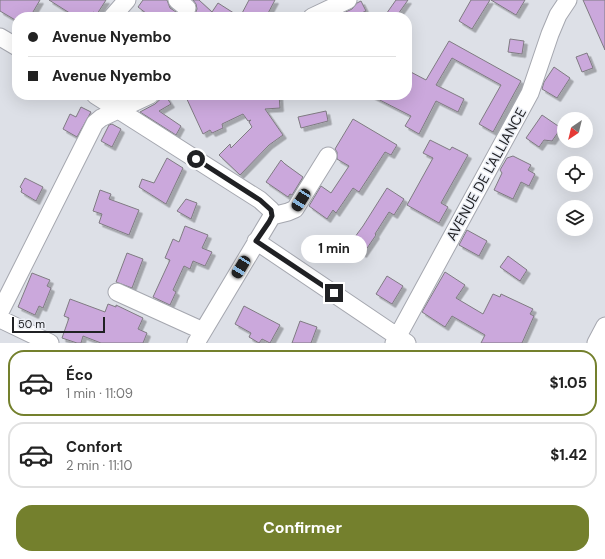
<!DOCTYPE html>
<html lang="fr">
<meta charset="utf-8">
<style>
body{margin:0;font-family:"DM Sans",sans-serif;background:#f2f2f2;color:#222;height:100vh;display:flex;flex-direction:column;font-size:15px;white-space:nowrap}
*{box-sizing:border-box;margin:0}
p{font-size:13px;color:#767676}
.icon{flex:none;width:22px;height:22px;fill:none;stroke:currentColor;stroke-width:2;stroke-linecap:round;stroke-linejoin:round}
.map{position:relative;height:343px;overflow:hidden}
.panel{display:flex;flex-direction:column;background:#fff;flex:1}
.panel>*{flex:none}
.guide{position:absolute;left:12px;top:12px;width:400px;height:88px;border-radius:16px;box-shadow:0 4px 16px #0002;display:grid;align-content:center;height:88px;padding:0 16px;background:#fff}
.needle{width:26px;rotate:215deg}
.fabs{position:absolute;left:557px;top:112px;display:grid;gap:8px}
.fabs a{display:grid;place-items:center;width:36px;height:36px;border-radius:50%;background:#fff;box-shadow:0 4px 16px #0002;font-size:20px}
.scale{position:absolute;left:12px;bottom:10px;width:93px;box-sizing:border-box;padding-left:4px;border:2px solid #202124;border-top:0;font-size:11px;line-height:14px;white-space:nowrap;color:#202124;-webkit-text-stroke:3px #eaedf4;paint-order:stroke}
.end{position:absolute;width:18px;height:18px;margin:-9px;border:5px solid #202124;background:#fff;box-shadow:0 0 0 2px #fff}
.from{border-radius:50%}
.bubble{position:absolute;height:28px;border-radius:14px;background:#fff;box-shadow:0 4px 16px #0002;font-size:13px;font-weight:700;line-height:28px;text-align:center}
.car{position:absolute;width:12px;height:24px;margin:-12px -6px;border-radius:5px;box-shadow:0 0 3px 1px #0007;background:linear-gradient(#222 24%,#8ab4d8 0 40%,#222 0 76%,#8ab4d8 0 86%,#222 0)}
.guide b{display:flex;align-items:center;gap:14px;height:38px;font-size:15px}
.guide b+b{border-top:1px solid #e0e0e0}
.guide i{width:10px;height:10px;background:#222}
ul{padding:7px 0 0;list-style:none}
li{display:flex;align-items:center;gap:12px;height:66px;margin:0 8px 6px;padding:0 8px;border:2px solid #e0e0e0;border-radius:16px}
li div{flex:1}
li b{display:block;font-size:15px}
li em{font-style:normal;font-weight:700}
li.selected{border-color:#74802d}
li>.icon{width:36px;height:36px;stroke-width:1.5}
.action{display:flex;gap:8px;margin-top:auto;padding:8px 16px}
.action a{flex:1;height:46px;border-radius:16px;background:#74802d;color:#fff;font-size:16px;font-weight:700;line-height:46px;text-align:center}
.map>svg:first-child{display:block}
.building{fill:#cba8dc;stroke:#7f7b82;filter:url(#shadow)}
.lines{fill:none;stroke-linecap:round;stroke-linejoin:round}
.minor-casing{stroke:#a5a7af;stroke-width:19}
.minor{stroke:#fff;stroke-width:17}
.route{stroke:#202124;stroke-width:5}
.labels{text-anchor:middle;dominant-baseline:central;stroke-width:3;stroke-linejoin:round;paint-order:stroke}
.street-label{font-size:14px;fill:#202124;stroke:#eaedf4}
</style>
<div class="map">
<svg width="605" height="343" viewBox="0 0 605 343">
<defs>
<filter id="shadow"><feDropShadow dx="3.5" dy="3.5" stdDeviation="0" flood-color="#0004"/></filter>
</defs>
<rect width="100%" height="100%" fill="#dde0e7"/>
<path class="building" d="M0 0H40L30 17H17V21L0 11Z
M49 0H106L97 14 93 12 90 17H76Z
M143 0H167L170 8 179 14 177 17H151L138 7Z
M193 0H199L212 12 218 3 240 17 249 0H275L266 17H191L195 14 197 9 196 4Z
M396 0H408L396 17H384Z
M471 0H490L472 29 459 21Z
M491 0H525L516 15Z
M583 0H605V50Z
M361 1 366 11 352 17H335L352 9 357 3Z
M510 39 524 41 522 54 508 52Z
M449 41 521 81 493 132 479 124 501 85 452 58 436 85 464 99 458 112 436 101 419 134 405 126 411 116 370 95H407V70L426 80Z
M587 53 593 68 582 72 576 57Z
M554 67 570 78 557 98 542 89 544 82Z
M165 95 171 104 159 111 181 126 176 135 140 112 155 104Z
M185 95H279L280 108 265 109 283 135 269 145 240 175 219 155 230 144 231 148 252 127 249 122 251 120 248 121 243 114 222 124 223 128 212 133 210 130 203 134Z
M81 107 91 112 77 137 63 129 70 114 76 117Z
M326 111 328 121 301 128 298 117Z
M542 115 561 128 552 141 544 140 539 147 526 138Z
M353 119 397 145 391 155 385 152 359 192 353 188 336 213 333 210 327 219 309 206 321 186 331 193 349 166 337 159V152L335 149Z
M112 124 121 129 112 147 101 141 109 125Z
M430 140 450 150 452 147 468 155 441 203 448 207 439 223 407 205 433 158 423 153Z
M513 156 531 165 528 170 535 174 529 186 521 182 513 199 494 190 502 173 500 170 507 158Z
M167 158 183 168 166 204 139 187 142 179 154 183Z
M281 160 285 164 303 177 292 195 290 194 288 197 266 182Z
M25 178 43 187 36 201 21 192 22 189 20 187Z
M387 188 404 199 394 215 389 212 375 234 376 235 363 254 349 245 363 226Z
M100 190 111 194 109 199 139 210 129 235 99 223 102 214 93 211Z
M186 199 197 203 191 219 177 211Z
M185 226 208 235 202 248 212 252 205 266 193 261 190 269 184 266 173 290 176 292 170 305 153 297 170 260 165 258 173 239 179 242Z
M467 230 487 241 479 256 459 245Z
M127 253 143 259 132 288 116 282Z
M508 256 527 270 520 281 500 267Z
M445 272 465 285 456 298 483 314 493 294 500 297 501 294 533 309 530 314 534 316 522 343H481L485 335 452 316 445 327 422 312Z
M32 273 50 280 47 286 51 288 43 308 39 306 35 315 18 307Z
M387 276 403 286 392 304 376 294Z
M70 299 105 312 108 304 116 307V305L143 318 138 329 147 333 143 343H101L83 336 81 343H77L62 338 69 318 64 316Z
M244 306 280 325 270 343 262 339 259 343 249 337 251 333 235 324Z
M300 321 317 327 311 343H292Z"/>
<g class="lines">
<g class="minor-casing">
<path id="minor" d="M177 0 187 8
M112 17 127 0
M312 17 348 0
M0 37 17 47
M95 95 260 200 271 210 272 216 196 343
M272 216 288 212 295 209 328 156
M256 241 407 343
M117 292 203 331
M0 312 95 123 101 118 150 95
M0 319 50 343
M394 343 530 93 550 34 558 15 568 0
M596 343 605 326"/>
</g>
<use href="#minor" class="minor"/>
</g>
<g class="lines">
<path class="route" d="M196 159 260 200 271 210 272 216 269 222 256 241 334 293"/>
</g>
<g class="labels">
<g class="street-label">
<text transform="translate(486 174) rotate(-61)">AVENUE DE L'ALLIANCE</text>
</g>
</g>
</svg>
<div class="fabs">
<a><svg class="needle" viewBox="-14 -14 28 28"><path d="M0-13l5 13h-10z" fill="#e53935"/><path d="M0 13l5-13h-10z" fill="#767676"/></svg></a>
<a><svg class="icon" aria-label="locate" viewBox="0 0 24 24"><circle cx="12" cy="12" r="6"/><path d="M12 2v4M12 18v4M2 12h4M18 12h4"/></svg></a>
<a><svg class="icon" aria-label="layers" viewBox="0 0 24 24"><path d="M12 4l9 5-9 5-9-5zM3 14l9 5 9-5"/></svg></a>
</div>
<div class="scale">50 m</div>
<i class="end from" style="left:196px;top:159px"></i>
<i class="end" style="left:334px;top:293px"></i>
<div class="bubble" style="left:301px;top:235px;width:66px">1 min</div>
<i class="car" style="left:301px;top:200px;rotate:212deg"></i>
<i class="car" style="left:241px;top:267px;rotate:211deg"></i>
<div class="guide">
<b><i class="from"></i>Avenue Nyembo</b>
<b><i></i>Avenue Nyembo</b>
</div>
</div>
<section class="panel">
<ul>
<li class="selected"><svg class="icon" aria-label="car" viewBox="0 0 24 24"><path d="M5 17H2v-5l4-1 3-4h7l3 4 3 1v5h-3M9 17h6M6 11h13"/><circle cx="7" cy="17" r="2"/><circle cx="17" cy="17" r="2"/></svg><div><b>Éco</b><p>1 min · 11:09</p></div><em>$1.05</em></li>
<li><svg class="icon" aria-label="car" viewBox="0 0 24 24"><path d="M5 17H2v-5l4-1 3-4h7l3 4 3 1v5h-3M9 17h6M6 11h13"/><circle cx="7" cy="17" r="2"/><circle cx="17" cy="17" r="2"/></svg><div><b>Confort</b><p>2 min · 11:10</p></div><em>$1.42</em></li>
</ul>
<div class="action"><a>Confirmer</a></div>
</section>
